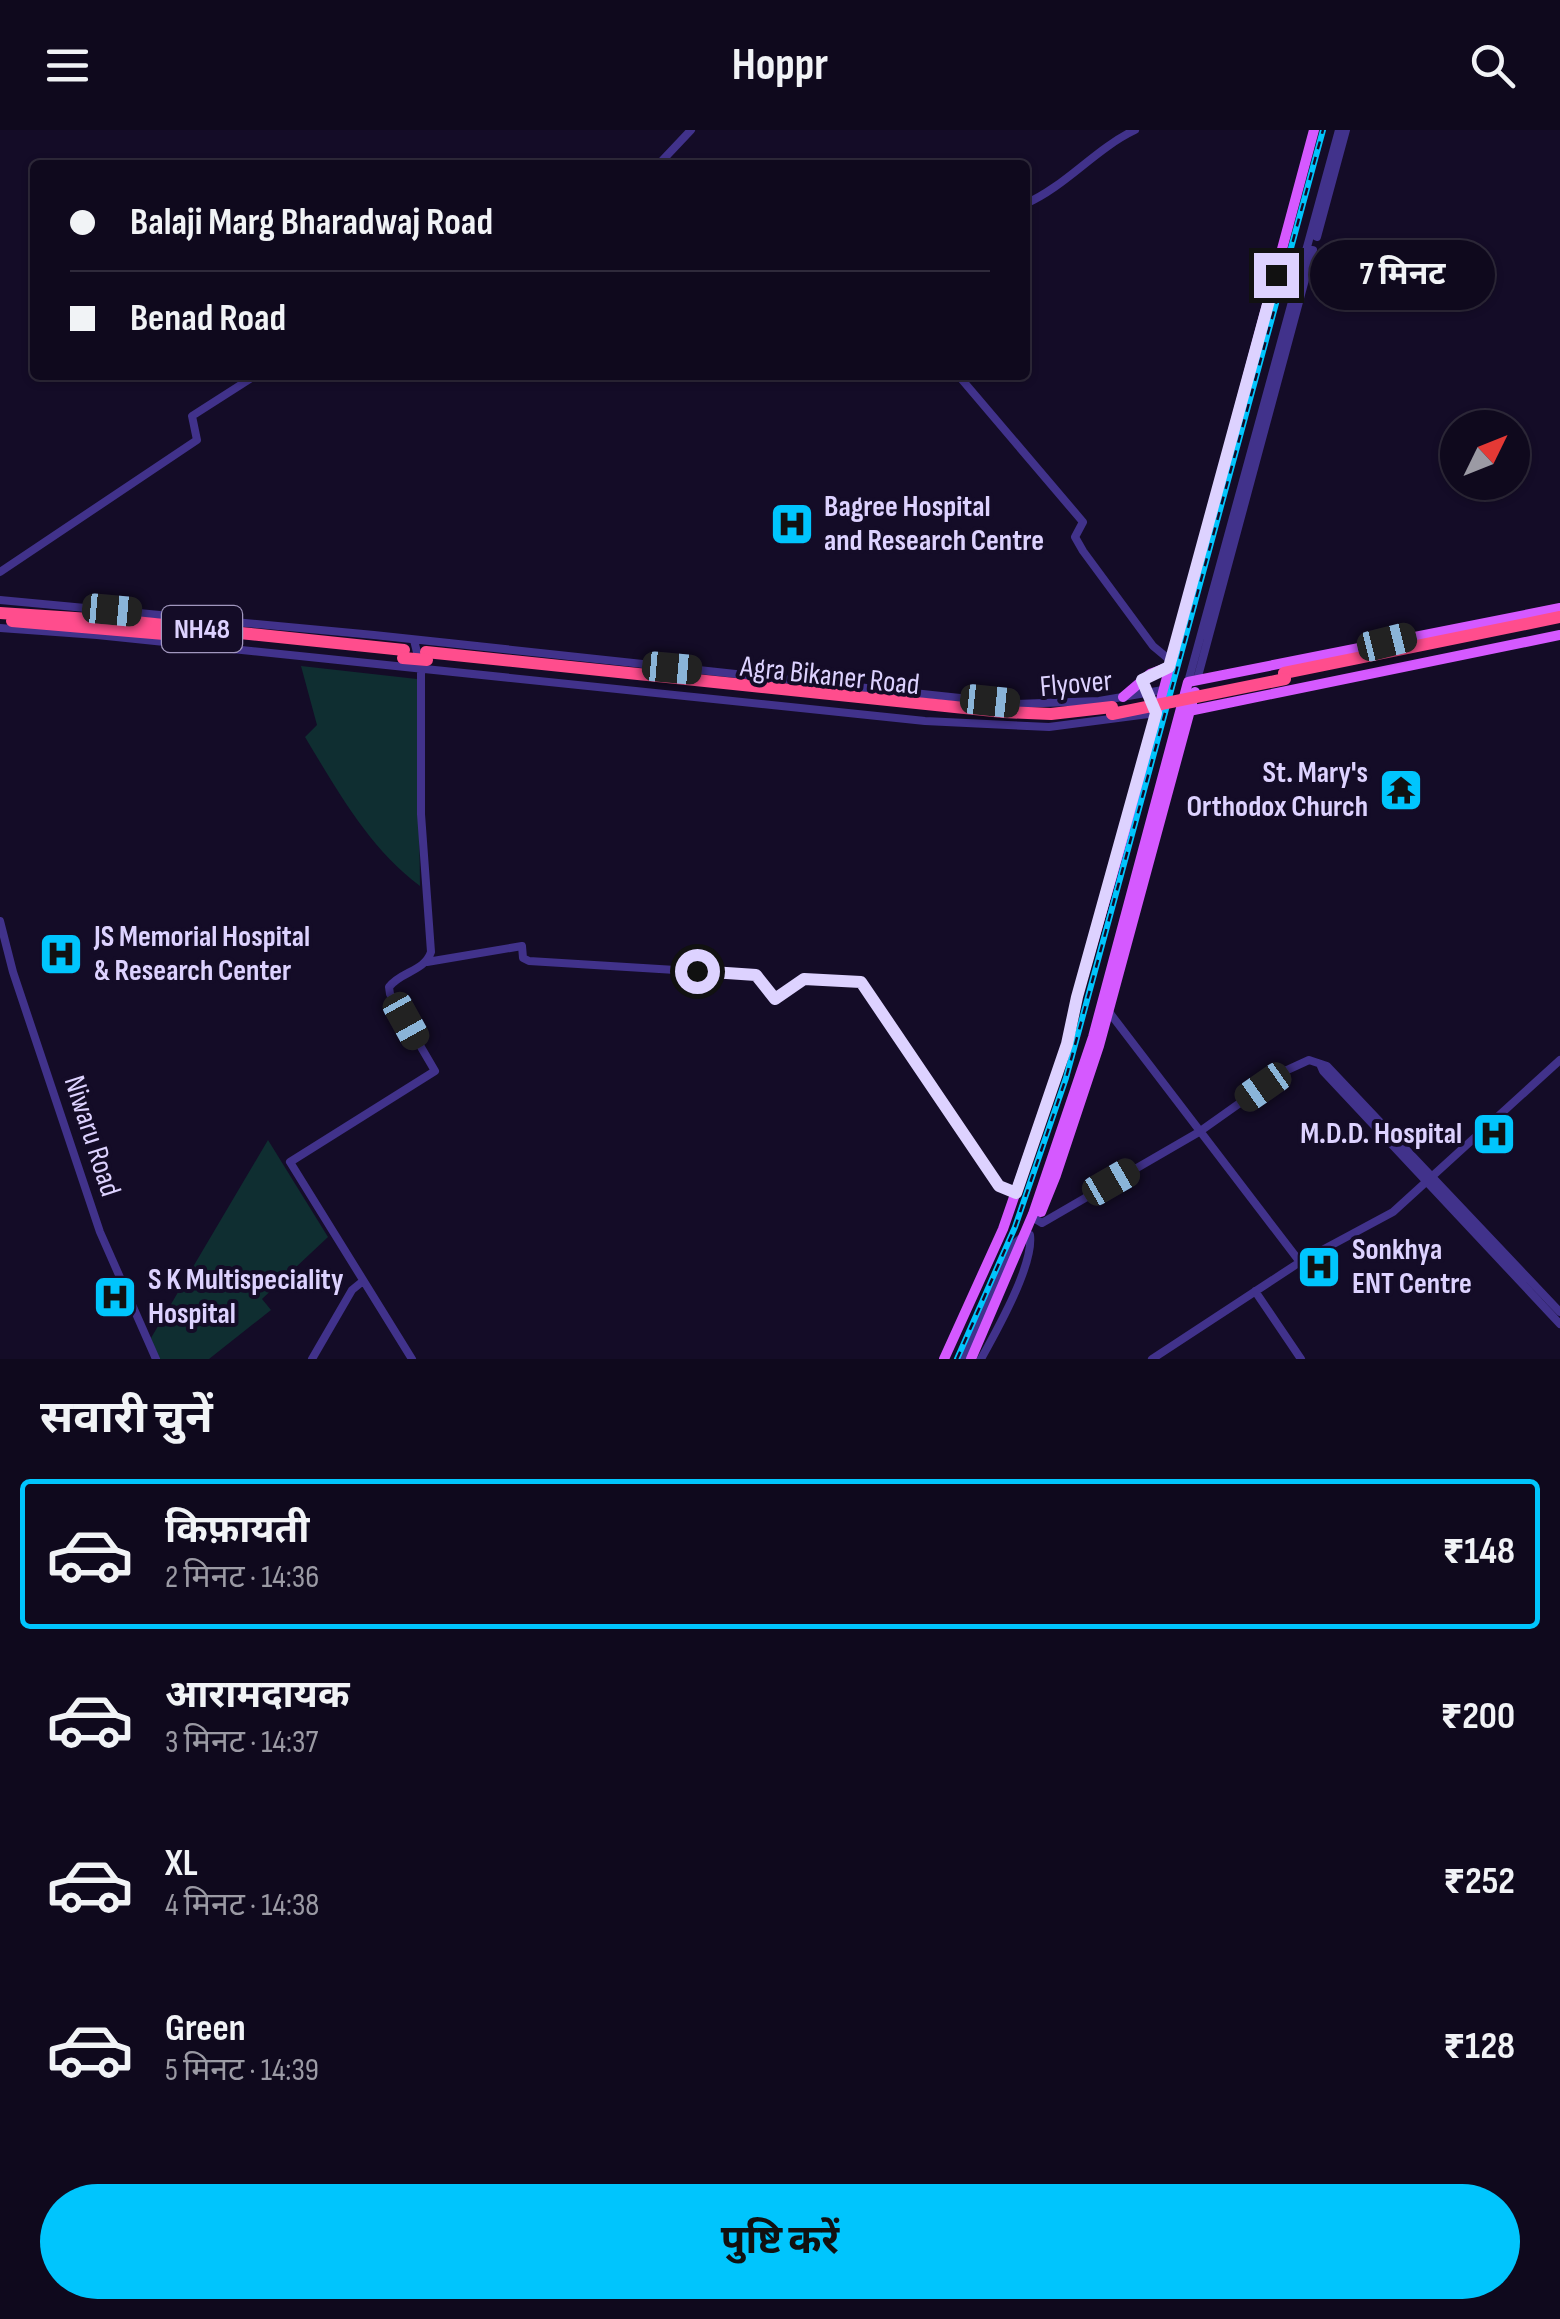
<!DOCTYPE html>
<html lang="hi">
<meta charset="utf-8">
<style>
body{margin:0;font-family:"Sofia Sans Condensed","Noto Sans Devanagari",sans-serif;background:#1d172a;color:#f1f3f6;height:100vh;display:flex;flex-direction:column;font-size:38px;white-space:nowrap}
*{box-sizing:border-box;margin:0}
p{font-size:32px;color:#9b9aa4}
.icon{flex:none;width:55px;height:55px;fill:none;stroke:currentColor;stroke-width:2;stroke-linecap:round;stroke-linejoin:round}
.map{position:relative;height:1229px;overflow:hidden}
.sheet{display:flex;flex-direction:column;background:#0f091d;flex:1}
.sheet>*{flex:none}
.top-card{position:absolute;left:30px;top:30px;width:1000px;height:220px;border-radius:10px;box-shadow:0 2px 8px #0004,0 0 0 2px #2f2a3b;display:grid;align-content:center;height:220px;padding:0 40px;background:#0f091d}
.needle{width:65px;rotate:47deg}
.controls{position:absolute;left:1440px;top:280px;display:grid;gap:20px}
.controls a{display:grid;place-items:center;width:90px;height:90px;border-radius:50%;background:#0f091d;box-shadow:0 2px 8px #0004,0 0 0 2px #2f2a3b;font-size:50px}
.end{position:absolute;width:45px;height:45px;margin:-22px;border:12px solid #ddd2ff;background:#111;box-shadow:0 0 0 5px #111}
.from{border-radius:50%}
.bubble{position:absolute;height:70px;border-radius:35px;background:#0f091d;box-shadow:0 2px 8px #0004,0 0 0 2px #2f2a3b;font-size:32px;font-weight:700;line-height:70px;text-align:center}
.car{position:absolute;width:30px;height:60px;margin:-30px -15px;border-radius:12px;box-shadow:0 0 8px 2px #0007;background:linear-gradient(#222 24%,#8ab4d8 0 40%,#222 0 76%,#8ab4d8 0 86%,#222 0)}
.top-card b{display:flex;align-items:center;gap:35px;height:95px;font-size:38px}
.top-card b+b{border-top:2px solid #2f2a3b}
.top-card i{width:25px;height:25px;background:#f1f3f6}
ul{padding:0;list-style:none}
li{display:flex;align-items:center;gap:30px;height:150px;margin:0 20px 15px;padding:0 20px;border:5px solid transparent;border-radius:10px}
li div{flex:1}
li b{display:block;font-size:38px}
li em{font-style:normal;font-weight:700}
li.active{border-color:#00c5fd}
li>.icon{width:90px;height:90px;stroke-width:1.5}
h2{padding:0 40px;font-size:45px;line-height:120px}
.primary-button{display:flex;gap:20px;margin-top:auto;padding:20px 40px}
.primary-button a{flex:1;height:115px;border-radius:60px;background:#00c5fd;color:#111;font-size:40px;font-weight:700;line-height:115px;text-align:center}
header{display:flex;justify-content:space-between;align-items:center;height:130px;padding:0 40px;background:#0f091d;font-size:45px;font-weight:700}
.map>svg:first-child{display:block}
.green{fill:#0f2e31}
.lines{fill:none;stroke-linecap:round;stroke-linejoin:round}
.minor{stroke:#41328b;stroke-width:8}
.major{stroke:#d559ff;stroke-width:10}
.highway{stroke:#ff4d8d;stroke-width:12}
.rail-casing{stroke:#00c5fd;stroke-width:6}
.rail{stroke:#140c27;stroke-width:2.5;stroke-dasharray:8;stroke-linecap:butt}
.highway-bridge{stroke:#ff4d8d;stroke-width:12}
.route{stroke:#ddd2ff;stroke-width:12}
.labels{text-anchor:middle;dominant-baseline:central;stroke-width:8;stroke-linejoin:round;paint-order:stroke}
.shield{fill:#140c27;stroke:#a197be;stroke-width:2.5}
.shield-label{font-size:28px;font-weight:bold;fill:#ddd2ff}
.poi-label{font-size:30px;font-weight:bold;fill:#ddd2ff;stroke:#140c27;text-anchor:start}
.street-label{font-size:30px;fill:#ddd2ff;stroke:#140c27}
</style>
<header><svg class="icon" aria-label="menu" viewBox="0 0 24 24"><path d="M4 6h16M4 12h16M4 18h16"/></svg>Hoppr<svg class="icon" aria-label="search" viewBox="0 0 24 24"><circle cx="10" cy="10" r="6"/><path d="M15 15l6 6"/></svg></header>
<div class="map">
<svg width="1560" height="1229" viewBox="0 0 1560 1229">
<rect width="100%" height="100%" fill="#140c27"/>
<path class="green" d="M301 536 417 549 420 756C369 718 337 660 305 607L317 595Z
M268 1010 328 1107 262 1169 271 1180 209 1229H158L151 1208Z"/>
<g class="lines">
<path class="minor" d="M658 35 691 0
M1025 74C1066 56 1095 19 1135 0
M1317 107 1346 0
M958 245 1083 392 1075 407 1083 421 1153 516 1171 531
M0 442 197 310 192 286 256 245
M0 470 374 505 1016 574 1099 571 1163 560
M0 498 97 505 925 591 1049 597 1156 583
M1197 550 1313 120
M1188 552 1339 0
M0 791 13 842 100 1102 156 1229
M427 832 522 816 523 828 529 831 757 845 775 869 804 849 861 852 999 1056 1016 1063
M1106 878 1300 1132
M1320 934 1323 941 1560 1194
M1037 1090 1042 1093 1199 1002 1285 941 1309 930 1327 936 1560 1182
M1255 1161 1301 1229
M312 1229 352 1160 363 1151
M412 1229 290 1032 435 941 390 864 389 857C401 841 424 842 431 822L421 684V539L414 510
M963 1229 1013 1115 1021 1108
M981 1229C996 1202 1034 1135 1030 1105
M1152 1229 1300 1132 1393 1082 1560 930"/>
<path class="major" d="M1123 567 1150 544 1169 537
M1189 581 1560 505
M1041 1082 1056 1045 1099 916 1195 562
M944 1229 1003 1099 1067 914 1077 867 1134 670 1314 0
M971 1229 1033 1084 1093 907 1188 552 1560 478"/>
<path class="highway" d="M0 483 135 492 404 520
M12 491 176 505
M426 522 1003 582 1051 584 1112 577
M1284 543 1560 487"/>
<g class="rail-casing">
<path id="rail" d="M957 1229 1015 1097 1066 948 1323 0"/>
</g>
<use href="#rail" class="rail"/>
<path class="highway-bridge" d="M403 528 427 530
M1112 584 1285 549"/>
</g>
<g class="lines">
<path class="route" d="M697 841 756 845 775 869 804 849 861 852 999 1056 1016 1063 1067 914 1077 867 1156 583 1142 550 1169 537 1276 145"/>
</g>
<defs>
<g id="hospital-square" transform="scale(2.25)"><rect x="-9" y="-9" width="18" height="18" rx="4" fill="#00c5fd" stroke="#140c27"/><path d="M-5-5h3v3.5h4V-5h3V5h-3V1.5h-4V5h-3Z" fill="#111"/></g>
<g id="temple-square" transform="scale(2.25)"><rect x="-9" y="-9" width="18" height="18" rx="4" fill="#00c5fd" stroke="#140c27"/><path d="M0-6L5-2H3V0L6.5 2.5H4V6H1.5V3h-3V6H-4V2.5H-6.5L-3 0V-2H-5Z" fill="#111"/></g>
</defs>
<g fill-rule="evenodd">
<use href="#hospital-square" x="792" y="394"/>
<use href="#temple-square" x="1401" y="660"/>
<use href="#hospital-square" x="61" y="824"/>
<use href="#hospital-square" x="1494" y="1004"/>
<use href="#hospital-square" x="1319" y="1137"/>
<use href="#hospital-square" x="115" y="1167"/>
</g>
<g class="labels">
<rect class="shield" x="162" y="476" width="80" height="46" rx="8"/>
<g class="shield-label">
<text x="202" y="499">NH48</text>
</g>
<g class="poi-label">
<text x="824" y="377">Bagree Hospital<tspan x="824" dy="34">and Research Centre</tspan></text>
<text x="1368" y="643" text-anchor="end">St. Mary's<tspan x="1368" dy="34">Orthodox Church</tspan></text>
<text x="94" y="807">JS Memorial Hospital<tspan x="94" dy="34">&amp; Research Center</tspan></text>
<text x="1462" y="1004" text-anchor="end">M.D.D. Hospital</text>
<text x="1352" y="1120">Sonkhya<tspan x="1352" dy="34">ENT Centre</tspan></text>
<text x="148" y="1150">S K Multispeciality<tspan x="148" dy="34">Hospital</tspan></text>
</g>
<g class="street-label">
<text transform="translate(830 546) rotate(6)">Agra Bikaner Road</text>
<text transform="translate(1076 554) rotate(-5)">Flyover</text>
<text transform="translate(92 1006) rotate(72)">Niwaru Road</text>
</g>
</g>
</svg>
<div class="controls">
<a><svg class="needle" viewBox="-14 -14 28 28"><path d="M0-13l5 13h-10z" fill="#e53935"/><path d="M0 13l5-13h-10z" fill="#9b9aa4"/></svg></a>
</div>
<i class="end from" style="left:697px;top:841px"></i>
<i class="end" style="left:1276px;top:145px"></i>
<div class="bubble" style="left:1310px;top:110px;width:185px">7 मिनट</div>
<i class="car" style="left:112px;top:480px;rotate:95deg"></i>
<i class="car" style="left:1387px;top:512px;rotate:76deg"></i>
<i class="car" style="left:672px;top:538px;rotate:95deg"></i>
<i class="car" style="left:990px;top:571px;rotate:96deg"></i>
<i class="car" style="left:406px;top:891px;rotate:151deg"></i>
<i class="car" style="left:1263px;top:957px;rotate:235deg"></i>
<i class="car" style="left:1111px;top:1052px;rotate:60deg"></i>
<div class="top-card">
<b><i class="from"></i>Balaji Marg Bharadwaj Road</b>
<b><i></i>Benad Road</b>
</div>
</div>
<section class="sheet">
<h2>सवारी चुनें</h2>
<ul>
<li class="active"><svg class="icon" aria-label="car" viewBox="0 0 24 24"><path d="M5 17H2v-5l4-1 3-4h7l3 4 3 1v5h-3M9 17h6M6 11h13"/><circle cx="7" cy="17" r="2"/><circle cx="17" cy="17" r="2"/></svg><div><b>किफ़ायती</b><p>2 मिनट · 14:36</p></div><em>₹148</em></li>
<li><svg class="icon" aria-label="car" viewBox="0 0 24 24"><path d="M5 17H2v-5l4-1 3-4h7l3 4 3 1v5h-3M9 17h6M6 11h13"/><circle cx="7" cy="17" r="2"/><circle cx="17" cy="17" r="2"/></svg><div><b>आरामदायक</b><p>3 मिनट · 14:37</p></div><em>₹200</em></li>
<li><svg class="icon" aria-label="car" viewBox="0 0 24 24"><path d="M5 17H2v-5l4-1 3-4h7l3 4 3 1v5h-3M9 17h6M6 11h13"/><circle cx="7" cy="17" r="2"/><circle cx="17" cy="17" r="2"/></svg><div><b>XL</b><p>4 मिनट · 14:38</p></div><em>₹252</em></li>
<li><svg class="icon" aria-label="car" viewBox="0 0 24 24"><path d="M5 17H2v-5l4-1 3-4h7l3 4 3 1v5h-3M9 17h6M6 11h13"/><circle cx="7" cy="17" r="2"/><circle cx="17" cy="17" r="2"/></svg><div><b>Green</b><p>5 मिनट · 14:39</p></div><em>₹128</em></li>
</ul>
<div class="primary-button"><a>पुष्टि करें</a></div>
</section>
